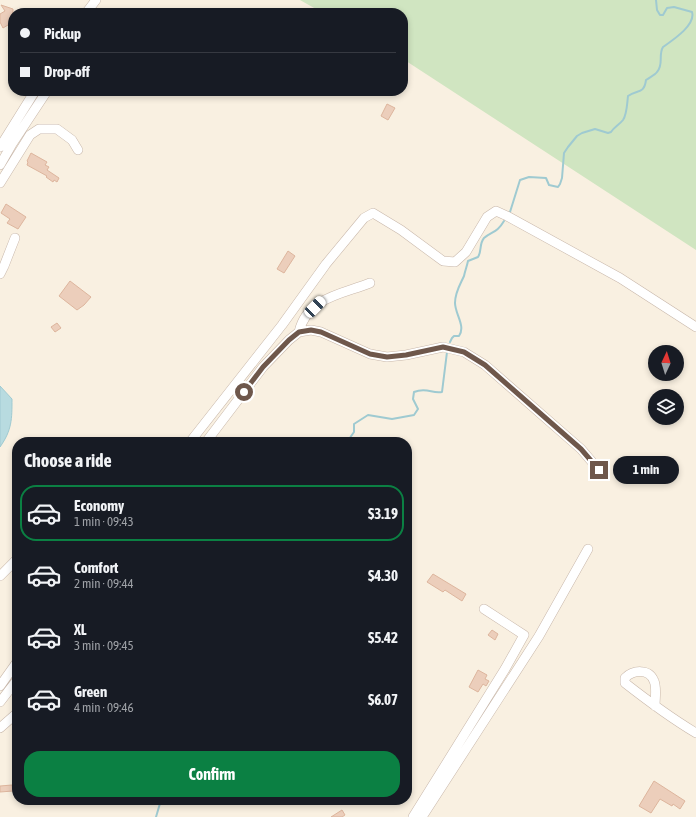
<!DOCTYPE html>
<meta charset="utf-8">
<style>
body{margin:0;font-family:"Asap Condensed",sans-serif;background:#242831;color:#f1f3f6;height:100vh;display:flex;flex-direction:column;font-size:15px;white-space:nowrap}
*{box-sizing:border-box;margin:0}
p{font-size:13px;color:#9ea1a6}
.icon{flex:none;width:22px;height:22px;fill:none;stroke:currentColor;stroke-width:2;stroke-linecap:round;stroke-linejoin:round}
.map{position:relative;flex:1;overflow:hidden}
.drawer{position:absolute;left:12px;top:437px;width:400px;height:368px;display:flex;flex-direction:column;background:#171b24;border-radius:16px;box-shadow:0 2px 6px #0003}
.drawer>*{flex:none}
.hud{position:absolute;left:8px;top:8px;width:400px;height:88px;border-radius:16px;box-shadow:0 2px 6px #0003;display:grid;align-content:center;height:88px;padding:0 12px;background:#171b24}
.needle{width:26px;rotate:4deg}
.buttons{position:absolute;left:648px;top:345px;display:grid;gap:8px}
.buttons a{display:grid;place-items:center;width:36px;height:36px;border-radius:50%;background:#171b24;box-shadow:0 2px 6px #0003;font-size:20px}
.end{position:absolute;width:18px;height:18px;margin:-9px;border:5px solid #6e574b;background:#fff;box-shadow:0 0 0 2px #fff}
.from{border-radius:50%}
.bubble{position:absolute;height:28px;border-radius:14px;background:#171b24;box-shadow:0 2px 6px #0003;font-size:13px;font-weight:700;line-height:28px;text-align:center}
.car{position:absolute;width:12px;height:24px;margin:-12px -6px;border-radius:5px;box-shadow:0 0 3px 1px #0007;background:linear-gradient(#fff 24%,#345 0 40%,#fff 0 76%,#345 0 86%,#fff 0)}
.hud b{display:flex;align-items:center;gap:14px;height:38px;font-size:15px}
.hud b+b{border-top:1px solid #363941}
.hud i{width:10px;height:10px;background:#f1f3f6}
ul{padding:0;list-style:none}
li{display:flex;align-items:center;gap:12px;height:56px;margin:0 8px 6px;padding:0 4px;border:2px solid transparent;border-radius:16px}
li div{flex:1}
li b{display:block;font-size:15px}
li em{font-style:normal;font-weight:700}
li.active{border-color:#0b8043}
li>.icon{width:36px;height:36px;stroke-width:1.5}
h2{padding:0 12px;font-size:18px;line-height:48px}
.cta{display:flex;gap:8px;margin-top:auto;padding:8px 12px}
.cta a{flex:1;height:46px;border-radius:16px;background:#0b8043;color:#fff;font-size:16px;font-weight:700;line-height:46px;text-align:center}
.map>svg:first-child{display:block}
.green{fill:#d0e5c1}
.water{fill:#b8dbe0;stroke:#9fcad1}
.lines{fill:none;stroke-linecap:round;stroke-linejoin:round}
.stream{stroke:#9fcad1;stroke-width:2}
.building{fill:#eccebb;stroke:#ddb59d}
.minor-casing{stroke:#c8b7aa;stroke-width:10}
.minor{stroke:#fff;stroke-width:9}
.route{stroke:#6e574b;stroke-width:5}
</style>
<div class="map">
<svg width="696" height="817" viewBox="0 0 696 817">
<rect width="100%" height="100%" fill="#f9f0e1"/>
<path class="green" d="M300 0H696V250L403 59V13H323Z"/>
<path class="water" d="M0 386 12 399C12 419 12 430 0 447Z"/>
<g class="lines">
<path class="stream" d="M510 212 520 180 529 177 546 178 549 185 558 187 560 184 562 178 564 153 568 147 577 136 582 133 595 129 608 133 611 132C614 127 619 125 623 120 627 114 627 104 628 96 637 89 644 95 646 80 650 77 655 75 657 72 664 65 658 55 663 47 673 40 696 25 692 12L674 7 667 8 663 15H660L657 10 656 0
M450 342 452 338 454 336H459C466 326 455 314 455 303 455 292 460 285 464 276 465 271 467 266 468 261L478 257C482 251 479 244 484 238 492 231 497 233 504 221
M347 442 354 432V424L368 415 392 419 414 415 418 409 413 399 414 392C427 387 432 394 442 392L447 352
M156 817 161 800"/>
</g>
<path class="building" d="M1 5 13 9V22L3 28 0 22V14L5 11Z
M387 104 395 108 388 120 381 116Z
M31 153 47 162 45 165 49 167 47 170 59 178 57 182 54 180 53 182 46 177 47 176 27 165 28 162 27 161Z
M6 204 26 217 18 229 7 223 10 219 1 213Z
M288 251 295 256 284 273 277 269Z
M70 281 91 297 84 305 77 310 59 296Z
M57 323 61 328 55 332 51 327Z
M618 461 627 467 623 472 615 467Z
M433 574 466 594 462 601 445 590 443 592 427 582Z
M492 630 498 634 495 640 488 635Z
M478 670 487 675 485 679 489 681 486 686 483 684 478 692 469 687Z
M654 781 685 801 680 809 673 804 672 806 660 799 651 813 639 806Z
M12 785 13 791 0 792V786Z
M342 810 345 815 342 817H331Z"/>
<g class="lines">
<g class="minor-casing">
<path id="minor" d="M86 13 96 0
M0 147 35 91
M0 165 12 144 47 91
M0 183 30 135 39 129H57L72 140 78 150
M0 274 4 266 15 238
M299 332C307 297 343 294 370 283
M190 442 282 325 326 264 364 218 373 213 401 230 443 261 455 262 466 252 487 217 496 211 507 216 620 278 696 327
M206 442 263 367 289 340 299 332 311 330 321 332 370 354 387 357 406 355 443 347 464 352 485 365 581 449 599 470
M0 576 17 559
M0 686 17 662
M0 702 17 680
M655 706C655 699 657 687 654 681 649 668 633 670 625 678V683C648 701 671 718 696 733
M0 728 17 713
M413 817 505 669 524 635 484 609
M422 817 539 636 588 549"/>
</g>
<use href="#minor" class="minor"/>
</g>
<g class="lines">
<path class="route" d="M244 392 263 367 289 340 299 332 311 330 321 332 370 354 387 357 406 355 443 347 464 352 485 365 581 449 599 470"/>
</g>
</svg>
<div class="buttons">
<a><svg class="needle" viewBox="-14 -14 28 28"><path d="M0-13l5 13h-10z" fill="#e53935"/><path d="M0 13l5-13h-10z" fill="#9ea1a6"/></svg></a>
<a><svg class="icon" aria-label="layers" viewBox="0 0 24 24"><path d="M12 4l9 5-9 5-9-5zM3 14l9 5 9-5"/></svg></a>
</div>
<i class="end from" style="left:244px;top:392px"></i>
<i class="end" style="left:599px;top:470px"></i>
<div class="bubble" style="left:613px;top:456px;width:66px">1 min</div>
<i class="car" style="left:315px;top:307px;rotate:45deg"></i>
<div class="hud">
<b><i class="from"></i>Pickup</b>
<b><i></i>Drop-off</b>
</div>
<section class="drawer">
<h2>Choose a ride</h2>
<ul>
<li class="active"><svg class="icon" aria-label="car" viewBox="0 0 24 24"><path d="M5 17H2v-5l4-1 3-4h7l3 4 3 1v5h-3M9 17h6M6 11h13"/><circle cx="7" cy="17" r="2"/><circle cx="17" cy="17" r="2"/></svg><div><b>Economy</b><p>1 min · 09:43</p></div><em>$3.19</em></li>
<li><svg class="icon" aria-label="car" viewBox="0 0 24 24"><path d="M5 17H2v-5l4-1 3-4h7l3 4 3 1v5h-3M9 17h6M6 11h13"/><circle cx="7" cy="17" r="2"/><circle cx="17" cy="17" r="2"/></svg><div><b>Comfort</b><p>2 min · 09:44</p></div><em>$4.30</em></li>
<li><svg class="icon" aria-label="car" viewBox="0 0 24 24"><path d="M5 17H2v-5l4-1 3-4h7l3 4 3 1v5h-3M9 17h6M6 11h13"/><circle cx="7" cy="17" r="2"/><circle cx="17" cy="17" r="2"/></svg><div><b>XL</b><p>3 min · 09:45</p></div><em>$5.42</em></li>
<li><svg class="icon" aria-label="car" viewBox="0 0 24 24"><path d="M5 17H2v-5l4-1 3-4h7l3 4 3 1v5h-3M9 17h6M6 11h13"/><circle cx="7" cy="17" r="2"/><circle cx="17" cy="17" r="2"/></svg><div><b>Green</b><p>4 min · 09:46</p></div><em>$6.07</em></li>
</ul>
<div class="cta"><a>Confirm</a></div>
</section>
</div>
